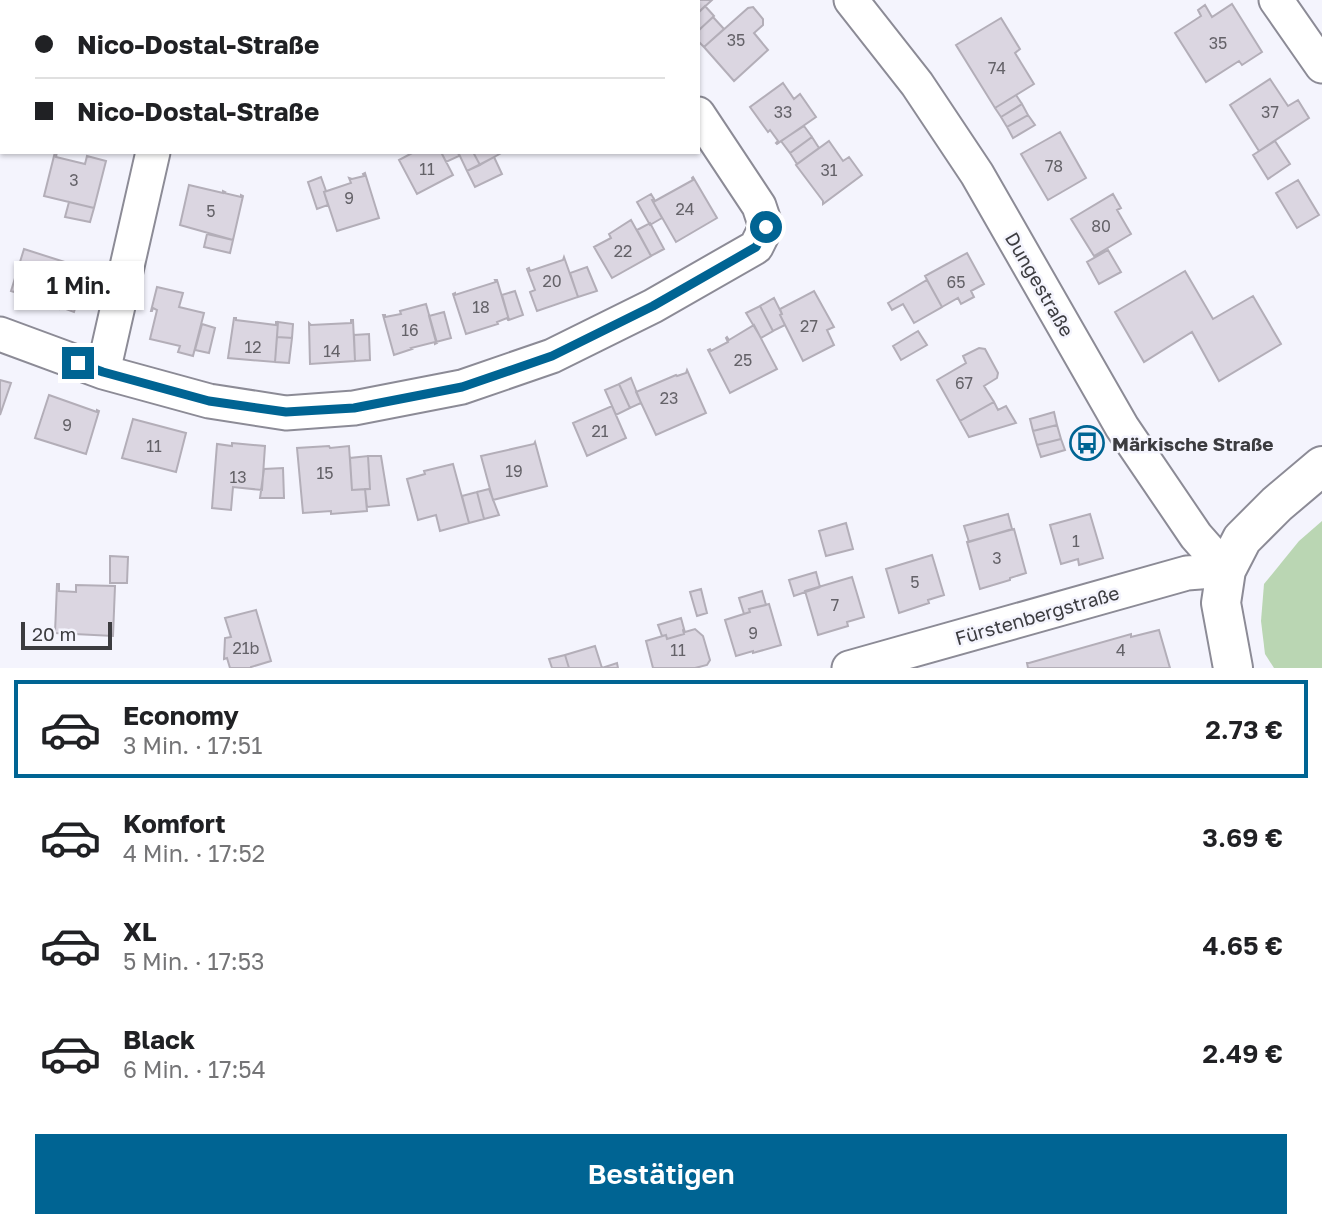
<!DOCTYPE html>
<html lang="de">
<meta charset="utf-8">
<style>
body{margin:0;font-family:"Golos Text",sans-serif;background:#f6f6f6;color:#202124;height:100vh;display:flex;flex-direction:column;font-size:26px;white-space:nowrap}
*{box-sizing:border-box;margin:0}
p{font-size:23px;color:#757577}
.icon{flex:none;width:38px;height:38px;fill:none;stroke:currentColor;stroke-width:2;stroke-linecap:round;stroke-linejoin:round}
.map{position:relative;height:668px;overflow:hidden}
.details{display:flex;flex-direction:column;background:#fff;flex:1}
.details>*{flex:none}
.banner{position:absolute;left:0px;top:0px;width:700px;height:154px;box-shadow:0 2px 5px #0004;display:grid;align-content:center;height:154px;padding:0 35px;background:#fff}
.scale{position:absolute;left:21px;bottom:18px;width:91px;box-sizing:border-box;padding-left:7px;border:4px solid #3c3c40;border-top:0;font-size:19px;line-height:24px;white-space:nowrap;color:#3c3c40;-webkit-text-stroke:5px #f4f4fd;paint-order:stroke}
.end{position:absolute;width:32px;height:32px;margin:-16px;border:9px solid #006493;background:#fff;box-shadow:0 0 0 4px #fff}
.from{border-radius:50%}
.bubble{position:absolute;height:49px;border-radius:0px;background:#fff;box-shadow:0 2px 5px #0004;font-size:23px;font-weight:600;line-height:49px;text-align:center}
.banner b{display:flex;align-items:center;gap:24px;height:66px;font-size:26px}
.banner b+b{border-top:2px solid #e0e0e0}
.banner i{width:18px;height:18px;background:#202124}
ul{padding:12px 0 0;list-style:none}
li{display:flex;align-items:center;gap:21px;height:98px;margin:0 14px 10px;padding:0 21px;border:4px solid transparent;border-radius:0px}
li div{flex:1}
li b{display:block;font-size:26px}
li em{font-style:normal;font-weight:600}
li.current{border-color:#006493}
li>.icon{width:63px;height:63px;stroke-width:1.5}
.primary-button{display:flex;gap:14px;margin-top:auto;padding:14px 35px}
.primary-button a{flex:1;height:80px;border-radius:0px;background:#006493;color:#fff;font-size:28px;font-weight:600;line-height:80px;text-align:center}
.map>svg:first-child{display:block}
.green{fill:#bad6b3}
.building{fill:#dbd6e1;stroke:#b3aeb8;stroke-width:2}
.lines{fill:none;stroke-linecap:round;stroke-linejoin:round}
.minor-casing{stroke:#8c8b96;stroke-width:37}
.major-casing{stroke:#8c8b96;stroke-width:42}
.minor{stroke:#fff;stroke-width:33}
.major{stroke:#fff;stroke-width:38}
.route{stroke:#006493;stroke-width:9}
.labels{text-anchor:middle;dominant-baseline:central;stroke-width:5;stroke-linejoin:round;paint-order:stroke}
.number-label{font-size:16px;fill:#646268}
.street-label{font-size:19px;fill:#3c3c40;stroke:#f4f4fd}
.poi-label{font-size:19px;font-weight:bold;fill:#3c3c40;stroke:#f4f4fd;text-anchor:start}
</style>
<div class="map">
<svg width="1322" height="668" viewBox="0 0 1322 668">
<rect width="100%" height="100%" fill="#f4f4fd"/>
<path class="green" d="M1322 521V668H1274L1265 654 1261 621 1264 584 1299 541Z"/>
<path class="building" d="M298 0H343L345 2H297Z
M661 0H712L698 13V2H663Z
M1232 4 1262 52 1242 65 1239 61 1206 82 1175 33 1201 16 1198 10 1205 5 1212 17Z
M705 6 714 16 698 31V13Z
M753 7 763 19V25L754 33 768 50 734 81 704 47 748 8Z
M713 17 724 29 704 47 698 41V31Z
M1001 18 1020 49 1015 53 1034 84 995 108 956 45Z
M1270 79 1288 106 1298 100 1309 118 1259 151 1230 105Z
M783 83 794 99 800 94 816 117 777 144 776 143 778 141 770 130 768 132 750 107Z
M1016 95 1022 104 1001 117 995 108Z
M1022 104 1028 115 1007 127 1001 117Z
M1028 115 1035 125 1013 138 1007 127Z
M804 126 812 137 790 153 781 141Z
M1060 132 1086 178 1048 200 1021 154Z
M812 137 819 148 797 164 790 153Z
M829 141 843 161 849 157 862 175 823 204V201L796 165Z
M1275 141 1290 164 1268 179 1253 155Z
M55 152H57L56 157 85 164 87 156 106 161 94 208 44 196Z
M414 152H441L453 175 417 194 399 160Z
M441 152H458L459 156 446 162Z
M458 152H473L480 165 467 171Z
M473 152H503L480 165Z
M494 157 502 174 475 187 467 171Z
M365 173 379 218 337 231 324 192 351 183 349 178 352 179 364 176 363 174Z
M321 177 326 191 324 192 328 205 317 209 308 182Z
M693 177 717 218 676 242 652 200 654 199 655 201 693 180 692 178Z
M1298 180 1319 215 1297 228 1276 193Z
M189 185 223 193V191L225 192 224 193 241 197V195L243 196 233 240 180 225Z
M651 194 654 199 652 200 662 218 650 225 637 202Z
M1113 194 1121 208 1117 210 1131 234 1094 256 1071 219Z
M69 202 94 208 90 222 65 217Z
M631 220 651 256 612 278 594 247 611 238 609 234Z
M650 223 664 249 651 256 637 230Z
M207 234 233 240 230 253 204 247Z
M24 249 74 265 59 309 37 301 38 299 11 291Z
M1108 250 1121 272 1099 284 1087 262Z
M967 253 984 284 971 291 974 297 961 304 958 298 942 307 925 276Z
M564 257 578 297 537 311 530 292 535 290 527 269 529 268 530 271 563 260Z
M587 267 597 291 578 297 570 273Z
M1185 271 1213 319 1253 296 1281 344 1219 381 1192 332 1144 362 1115 312Z
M70 278 83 282 74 312 60 307Z
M495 280H497L509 320H508L507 318 497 322 498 324 466 334 453 294 455 293V295L496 282Z
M927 280 942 307 914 323 903 304 892 310 888 303Z
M157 287 183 293 179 307 204 313 193 356 178 352 180 346 150 339 157 310 153 308 152 311H151Z
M515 291 523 315 509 320 502 295Z
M814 291 834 327 827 330 834 345 803 361 780 315 782 314 780 309Z
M774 298 782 314 780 315 785 325 773 331 760 306Z
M426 304 437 343 435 344V342L411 348 412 349 394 355 383 315H385V317L401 314 400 311Z
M760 306 773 331 761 338 746 313Z
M444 312 451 338 436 342 429 316Z
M234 318H236V320L276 325V322H278L275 362 228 358Z
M351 320H353L355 361 310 364 309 323 311 325 351 323Z
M278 322 293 324 292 338 277 337Z
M202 324 215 328 209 353 195 350Z
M754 325 777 369 730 393 708 350 710 349 711 351 728 342 726 338 727 337 729 340Z
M918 331 927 345 901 360 893 346Z
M369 334 370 360 355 361 354 335Z
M277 337 292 338 289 363 275 362Z
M979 348 985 349 998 373 997 378 984 386 994 402 960 421 937 380 966 363 963 356Z
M687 370 706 413 656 435 636 392 676 375 677 376 686 373Z
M631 378 641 403 630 408 619 384Z
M0 380 11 383 0 415Z
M619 384 630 408 616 415 605 390Z
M49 395 97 412V410L99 411 86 454 35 438Z
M994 402 998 410 1006 406 1016 423 969 437 960 421Z
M612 406 626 438 587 456 573 423Z
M1054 412 1057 425 1033 431 1030 419Z
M133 419 186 433 176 472 122 458Z
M1057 425 1061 439 1037 445 1033 431Z
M1061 439 1065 450 1041 457 1037 445Z
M535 442 547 486 493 500 481 456 534 444Z
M232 443 265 446 262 490 233 487 231 510 212 508 217 444 232 446Z
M329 446 330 448 349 446 352 490 365 489 367 511 331 514V511L303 513 297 448Z
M368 456 370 489 352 490 350 458Z
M368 456H381L389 505 367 507 365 489H370Z
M453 464 469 523 440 531 436 515 418 520 407 479 425 474 424 471Z
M283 468 284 498H260L264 469Z
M489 489 499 515 484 519 477 492Z
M477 492 484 519 469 523 462 496Z
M1008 514 1012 529 969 542 964 526Z
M1090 514 1103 558 1079 565 1078 559 1061 564 1050 525Z
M846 523 853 549 826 556 819 531Z
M1014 529 1026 573 1010 578V580L980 589 967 542Z
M932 555 944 595 928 600 929 603 899 613 886 569Z
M110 556 128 557 127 583H110Z
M816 572 820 587 794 596 789 580Z
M852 577 864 617 847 622 848 626 818 635 805 591Z
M57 584H59V591L76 592V585L115 586 113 636 55 633Z
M701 589 707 613 697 616 690 592Z
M762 591 766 605 749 609 750 612 744 614 739 598Z
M769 604 781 645 753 653V651L736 656 725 620 750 612 749 609Z
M256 610 271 661 251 667V668H230L227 658 224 659 225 638 231 637 225 618Z
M681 618 684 629 683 630 684 634 667 639 666 635 662 636 658 625Z
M684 629 685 632 695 629 703 636 710 660 707 665 695 668H653L646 641 666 635 667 639 684 634 683 630Z
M1159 630 1170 668H1028L1027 663H1029L1131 634V637Z
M595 646 602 668 617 663 618 668H569L565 655Z
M565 655 569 668H552L549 659Z"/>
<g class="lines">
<g class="minor-casing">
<path id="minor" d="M599 0 601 2
M851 0 917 84 977 174 1122 427 1196 536 1226 570
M1276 0 1322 66
M566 2 569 0
M0 53 2 54
M0 334 103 372 209 401 286 413 354 408 462 387 552 356 653 306 756 247 766 227 759 206 698 114
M103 372 153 152
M849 668 1187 573 1226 570"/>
</g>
<g class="major-casing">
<path id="major" d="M1233 668 1221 603 1226 570 1242 539 1277 504 1322 466"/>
</g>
<use href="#minor" class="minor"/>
<use href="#major" class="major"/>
</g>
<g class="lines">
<path class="route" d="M78 363 103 372 209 401 286 412 354 408 462 387 552 356 653 306 756 247 766 227"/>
</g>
<defs>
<g id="bus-ring" transform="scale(1.75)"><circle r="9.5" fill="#f4f4fd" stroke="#006493" stroke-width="1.5"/><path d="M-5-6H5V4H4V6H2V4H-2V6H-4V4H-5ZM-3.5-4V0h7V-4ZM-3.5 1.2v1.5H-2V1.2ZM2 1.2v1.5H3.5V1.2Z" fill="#006493"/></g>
</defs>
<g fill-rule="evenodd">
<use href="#bus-ring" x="1087" y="443"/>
</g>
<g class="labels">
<g class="number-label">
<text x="736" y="40">35</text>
<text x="1218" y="43">35</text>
<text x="997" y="68">74</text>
<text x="783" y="112">33</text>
<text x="1270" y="112">37</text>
<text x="1054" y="166">78</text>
<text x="427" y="169">11</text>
<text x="829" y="170">31</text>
<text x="74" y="180">3</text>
<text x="349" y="198">9</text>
<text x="685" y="209">24</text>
<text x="211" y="211">5</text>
<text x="1101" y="226">80</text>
<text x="623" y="251">22</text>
<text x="552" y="281">20</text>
<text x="956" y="282">65</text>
<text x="481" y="307">18</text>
<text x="809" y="326">27</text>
<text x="410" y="330">16</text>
<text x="253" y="347">12</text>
<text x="332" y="351">14</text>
<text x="743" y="360">25</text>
<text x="964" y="383">67</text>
<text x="669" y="398">23</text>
<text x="67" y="425">9</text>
<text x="600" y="431">21</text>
<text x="154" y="446">11</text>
<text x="514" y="471">19</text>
<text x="325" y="473">15</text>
<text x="238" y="477">13</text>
<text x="1076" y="541">1</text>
<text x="997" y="558">3</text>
<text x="915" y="582">5</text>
<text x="835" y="605">7</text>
<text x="753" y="633">9</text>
<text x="246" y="648">21b</text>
<text x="678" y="650">11</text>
<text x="1121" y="650">4</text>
</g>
<g class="street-label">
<text transform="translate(1040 284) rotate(60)">Dungestraße</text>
<text transform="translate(1037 615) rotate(-16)">Fürstenbergstraße</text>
</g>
<g class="poi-label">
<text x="1112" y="443">Märkische Straße</text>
</g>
</g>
</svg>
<div class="scale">20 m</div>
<i class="end from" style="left:766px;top:227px"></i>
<i class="end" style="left:78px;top:363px"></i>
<div class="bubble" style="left:14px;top:261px;width:130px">1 Min.</div>
<div class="banner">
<b><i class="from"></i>Nico-Dostal-Straße</b>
<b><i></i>Nico-Dostal-Straße</b>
</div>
</div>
<section class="details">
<ul>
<li class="current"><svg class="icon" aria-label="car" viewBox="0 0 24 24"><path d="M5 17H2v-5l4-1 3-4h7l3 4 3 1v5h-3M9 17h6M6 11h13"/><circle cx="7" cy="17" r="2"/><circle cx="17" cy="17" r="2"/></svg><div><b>Economy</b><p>3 Min. · 17:51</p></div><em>2.73 €</em></li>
<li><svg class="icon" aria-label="car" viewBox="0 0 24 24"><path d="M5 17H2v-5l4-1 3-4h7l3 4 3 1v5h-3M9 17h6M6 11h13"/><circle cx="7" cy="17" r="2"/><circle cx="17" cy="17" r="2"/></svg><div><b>Komfort</b><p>4 Min. · 17:52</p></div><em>3.69 €</em></li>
<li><svg class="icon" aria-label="car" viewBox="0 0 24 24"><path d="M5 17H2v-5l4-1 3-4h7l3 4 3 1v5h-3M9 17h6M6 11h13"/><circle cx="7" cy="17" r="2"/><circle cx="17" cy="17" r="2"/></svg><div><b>XL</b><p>5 Min. · 17:53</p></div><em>4.65 €</em></li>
<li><svg class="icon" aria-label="car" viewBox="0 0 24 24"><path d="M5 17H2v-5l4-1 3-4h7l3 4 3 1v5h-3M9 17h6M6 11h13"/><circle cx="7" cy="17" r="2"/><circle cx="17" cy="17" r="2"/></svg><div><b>Black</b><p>6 Min. · 17:54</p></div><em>2.49 €</em></li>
</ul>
<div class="primary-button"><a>Bestätigen</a></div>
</section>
